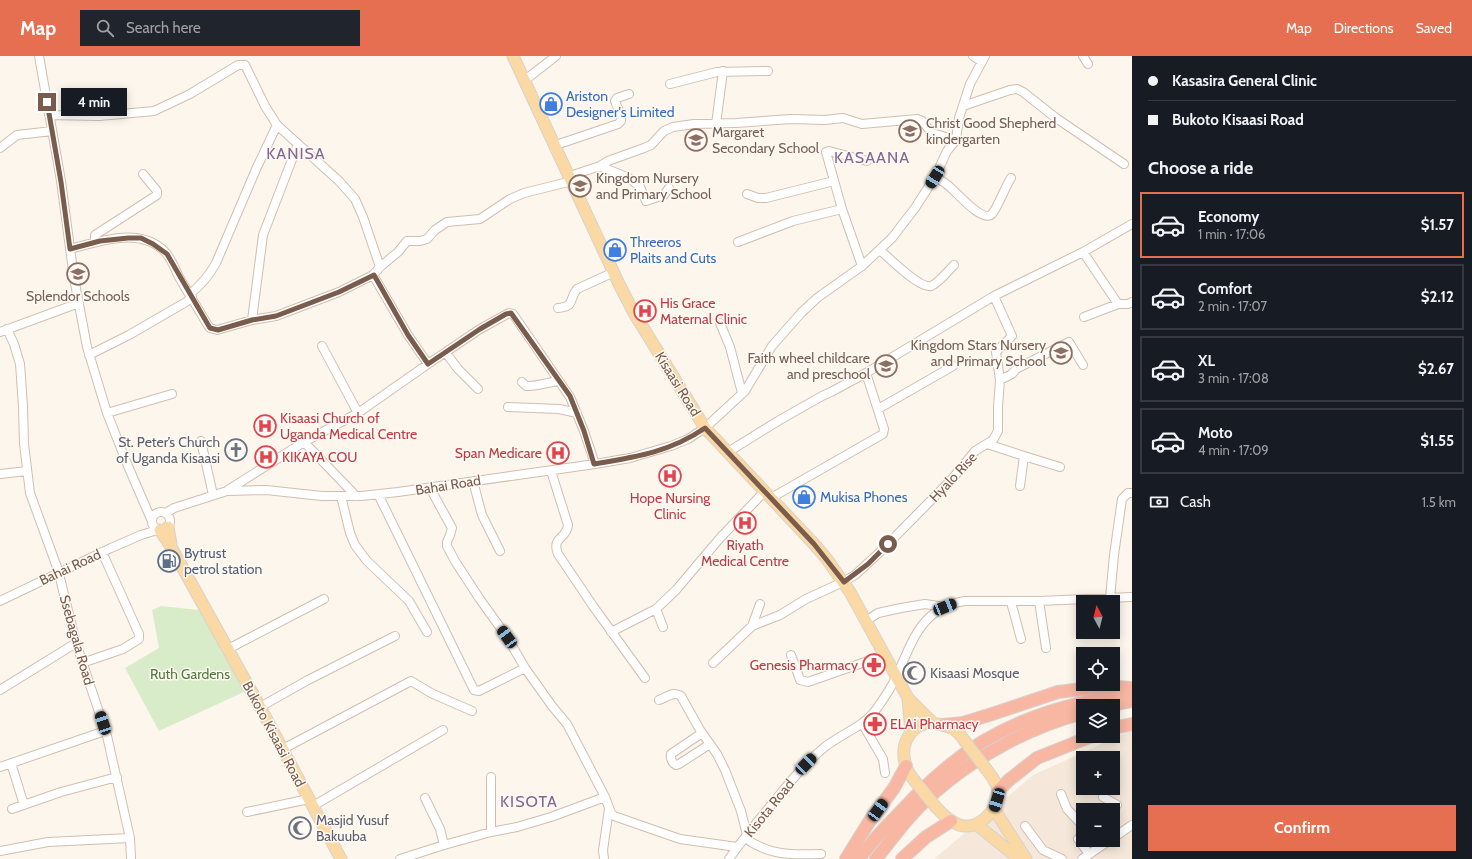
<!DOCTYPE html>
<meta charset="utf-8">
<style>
body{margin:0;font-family:Cabin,sans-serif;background:#20242c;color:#f1f3f6;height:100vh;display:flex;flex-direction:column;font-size:15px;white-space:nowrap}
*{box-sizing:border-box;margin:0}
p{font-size:13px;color:#9ea1a6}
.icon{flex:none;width:22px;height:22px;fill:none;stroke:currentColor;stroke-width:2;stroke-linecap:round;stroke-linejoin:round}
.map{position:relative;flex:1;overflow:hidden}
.side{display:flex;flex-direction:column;background:#171b24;width:340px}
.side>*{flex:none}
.guide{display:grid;align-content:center;height:88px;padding:0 16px;background:#171b24}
.needle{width:26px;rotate:353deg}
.tools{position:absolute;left:1076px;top:539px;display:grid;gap:8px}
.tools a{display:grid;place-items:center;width:44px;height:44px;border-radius:0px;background:#171b24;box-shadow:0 2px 10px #0003;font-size:20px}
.end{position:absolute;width:18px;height:18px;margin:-9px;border:5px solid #7a5c4d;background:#fff;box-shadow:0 0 0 2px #fff}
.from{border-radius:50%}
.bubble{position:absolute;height:28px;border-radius:0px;background:#171b24;box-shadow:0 2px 10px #0003;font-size:13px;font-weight:700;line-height:28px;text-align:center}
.car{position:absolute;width:12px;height:24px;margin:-12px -6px;border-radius:5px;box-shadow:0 0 3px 1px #0007;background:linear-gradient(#222 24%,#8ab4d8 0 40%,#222 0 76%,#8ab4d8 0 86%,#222 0)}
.guide b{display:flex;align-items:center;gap:14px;height:38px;font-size:15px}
.guide b+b{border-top:1px solid #363941}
.guide i{width:10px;height:10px;background:#f1f3f6}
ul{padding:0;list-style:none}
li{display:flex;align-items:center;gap:12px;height:66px;margin:0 8px 6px;padding:0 8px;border:2px solid #363941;border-radius:0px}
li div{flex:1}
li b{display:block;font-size:15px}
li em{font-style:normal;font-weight:700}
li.selected{border-color:#e76f51}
li>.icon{width:36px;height:36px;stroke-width:1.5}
h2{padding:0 16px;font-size:18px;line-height:48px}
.pay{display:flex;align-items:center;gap:10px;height:44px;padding:0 16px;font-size:15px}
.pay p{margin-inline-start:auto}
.button{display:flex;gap:8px;margin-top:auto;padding:8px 16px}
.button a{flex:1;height:46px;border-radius:0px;background:#e76f51;color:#fff;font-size:16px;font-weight:700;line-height:46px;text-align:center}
header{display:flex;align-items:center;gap:24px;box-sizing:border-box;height:56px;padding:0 20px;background:#e76f51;color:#fff}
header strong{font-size:19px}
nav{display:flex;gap:22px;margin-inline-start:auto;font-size:14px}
.search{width:280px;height:36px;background:#20242c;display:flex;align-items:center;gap:10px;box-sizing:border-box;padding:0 14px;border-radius:0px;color:#9ea1a6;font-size:15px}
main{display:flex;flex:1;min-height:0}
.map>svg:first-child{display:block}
.residential{fill:#f5e8da;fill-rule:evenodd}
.green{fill:#d8ecc9}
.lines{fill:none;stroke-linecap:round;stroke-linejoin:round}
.minor-casing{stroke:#d1beb0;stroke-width:10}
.major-casing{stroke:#dad1cd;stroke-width:13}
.highway-casing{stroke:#dad1cd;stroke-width:14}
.minor{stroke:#fff;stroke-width:8}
.major{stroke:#fbd9a5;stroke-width:11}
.highway{stroke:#f7b7a3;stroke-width:12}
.major-bridge-casing{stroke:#dad1cd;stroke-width:13;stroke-linecap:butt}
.major-bridge{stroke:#fbd9a5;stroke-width:11}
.route{stroke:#7a5c4d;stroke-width:5}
.labels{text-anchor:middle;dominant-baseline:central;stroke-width:3;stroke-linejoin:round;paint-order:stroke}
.shop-label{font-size:14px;fill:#366cbe;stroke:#fffaf3;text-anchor:start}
.education-label{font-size:14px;fill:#785e54;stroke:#fffaf3;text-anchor:start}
.health-label{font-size:14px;fill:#be3a42;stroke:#fffaf3;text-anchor:start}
.street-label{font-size:14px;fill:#7a5c4d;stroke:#fffaf3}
.worship-label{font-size:14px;fill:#5b616d;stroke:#fffaf3;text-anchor:start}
.service-label{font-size:14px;fill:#4e5e75;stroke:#fffaf3;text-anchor:start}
.park-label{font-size:14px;fill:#537a41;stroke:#fffaf3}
.quarter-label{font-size:16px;letter-spacing:1px;fill:#846695;stroke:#fffaf3}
</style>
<header>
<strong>Map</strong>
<div class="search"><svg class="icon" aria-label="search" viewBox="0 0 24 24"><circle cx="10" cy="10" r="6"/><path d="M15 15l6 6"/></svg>Search here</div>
<nav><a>Map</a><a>Directions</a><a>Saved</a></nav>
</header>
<main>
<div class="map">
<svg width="1132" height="803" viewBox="0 0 1132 803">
<rect width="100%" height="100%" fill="#fdf6ec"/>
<path class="residential" d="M1132 674V803H934L1033 719ZM1083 702H1113V732H1083ZM1083 754H1113V784H1083Z"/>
<path class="green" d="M161 550 199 554 246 635 159 675 125 612 159 592 152 554Z"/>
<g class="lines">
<g class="minor-casing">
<path id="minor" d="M39 0 61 125 74 222 87 291 107 357 128 410 151 463
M973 0 981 5
M1083 0 1088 8
M525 24 556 0
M670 28 717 16 768 15
M963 50 1010 34 1017 33 1023 36 1056 62 1124 108
M49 59 99 60 154 55 190 38 238 9H245L265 50 277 69 339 125 355 143 363 161 380 211
M716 68 723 15
M556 89 618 68 621 65V60L615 45 617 42 629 38
M0 92 17 79 52 75
M600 110 629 122 640 131 646 145 664 139 669 132
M570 120 600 110 608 105 644 92 651 89 664 75 673 71 694 68 736 67 791 63 825 64 843 62 862 68 917 63 922 65 932 77 956 84
M935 121C941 124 947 128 952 133 959 139 983 167 992 158 998 151 1005 131 1011 122
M747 138 758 142H766L834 125
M95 186V179L157 139V135L143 118
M738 186 793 165 842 153
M70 193C99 185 142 170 166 197 172 204 175 213 179 221 188 237 198 252 207 268L210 272 217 274 252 264 276 260 339 236 373 219
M880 194C889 202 920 233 931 230 939 227 948 215 954 209
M1083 196 1118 248
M862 210 842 153 826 96 829 95 867 105
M190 238C201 229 209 220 216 207L257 111 277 69
M558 252C576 250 568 244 577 233L614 216
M1084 261 1118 248H1128L1132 246
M252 264 263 179 298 88
M720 267 730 291 742 337
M7 273 14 288 20 308 23 350 24 388 30 437 58 514 76 587 107 680 130 782 131 803
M0 276 79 247
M322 290 358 357
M446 297 458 313 478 333
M89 299 129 279 186 246 192 241
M428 308 408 279 373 219 380 211 398 196 407 185H420L427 183 435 174 447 166 480 163 510 143 524 137 572 125
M1000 324 1012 318 1016 313 1069 286 1083 309
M522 326 526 330C537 331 548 326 559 325
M508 351 559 353 577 357
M878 353 953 310
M107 357 172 338
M201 385 213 439
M304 386 356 440
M987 388 1024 400 1020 430
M728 396 778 365 822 340 831 336 866 317 994 240 1083 196 1132 168
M1024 400 1060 411
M551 415 568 469C567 483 551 481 558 498L593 550 645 622
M0 418 27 415
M473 425 482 459 500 495
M430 432 452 472 450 479 447 486V490L455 505 479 542 507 581 525 612 552 650 567 668 605 741 611 757 614 760 680 783 737 791
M228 434 304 386 358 357 428 308 480 273 509 257 513 258 570 341 584 375 595 408
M378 438 474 634 479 635 525 612
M341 440 350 477 355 489 367 505 409 545 427 576
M771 442 883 378 884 373 866 317
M152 465a9 9 0 1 1 18 0a9 9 0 1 1-18 0Z
M166 457 174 452 227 435 266 434 322 440H361L398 436 595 408 630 402 671 390 688 383 705 372 745 335 772 290 801 257 817 242 862 210 892 182 915 152 935 121 947 95 956 84 959 62 970 28 985 0
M1110 542 1114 499 1122 443 1128 437H1132
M0 545 111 492 141 479 157 474
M1039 545 1046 592
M1011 546 1021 583
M866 565 878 557 901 552 925 548 945 551
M752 570 760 548
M663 571 656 553 676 534 720 482 765 435
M611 576 656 553
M228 593 324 543
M791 599 800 624 808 626 885 599
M82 607 123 593 139 583V578L102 496
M713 607 752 570 780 559 806 543 843 526 855 519 881 495 952 423 975 395 993 384 998 375V351L1000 324 996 296 1012 280 994 240
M0 634 76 587
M659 644C667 641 673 635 681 640L700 674 717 698 725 714 741 755 747 779
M260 651 308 624 395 580
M862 667 883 703 885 717
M702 677 671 698C670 702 672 707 676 709L679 708 710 688
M283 693 411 625 431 637 472 655
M11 707 24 749
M0 711 105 675
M1061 738 1067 753 1083 770
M1103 741 1117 749 1111 754
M425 742 440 773 444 789
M313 750 443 674
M12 753 61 736 117 721
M247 756 309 743
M1025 770 1043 794 1062 803
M491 776V721
M1083 778 1078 783 1089 798
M745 782C770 800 792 799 821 798
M1113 782 1132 769
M0 795 48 786 130 782
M400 803 444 789 491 776 517 771 551 761 605 741
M604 803 603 794 609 753
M729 803C742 784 757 766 772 748 787 730 801 711 819 696 835 680 861 673 875 655 883 644 892 631 897 619 913 584 922 551 965 545H1039L1132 541
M1082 803 1110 784"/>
</g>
<g class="major-casing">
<path id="major" d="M513 0 619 228 634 257 705 372 814 488 826 502 850 536 908 642 933 667
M168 471 171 488
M160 474 171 491 260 651 341 803
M908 642 911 676
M914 724C911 720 907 715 906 710 898 687 913 663 938 668 944 669 952 671 956 675 959 677 962 681 964 684
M935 750C942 758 949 765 959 769 978 775 999 754 998 736 998 727 991 720 987 714
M994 753 1026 803
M976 768 1019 803"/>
</g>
<g class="highway-casing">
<path id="highway" d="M1108 650 1131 645
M943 669 963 667 989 659 1058 636 1108 630 1130 632
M1113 672 1132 668
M998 735 1009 724 1037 702 1092 680
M846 803 869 766 894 732 906 710
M859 803C872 784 889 768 905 751 919 736 934 722 950 709 1001 666 1067 647 1132 637
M876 803C895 779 913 754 936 735 978 699 1030 671 1083 657
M902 803 926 781 951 765"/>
</g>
<use href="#minor" class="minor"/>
<use href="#major" class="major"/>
<use href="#highway" class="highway"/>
<g class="major-bridge-casing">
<path id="major-bridge" d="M964 684 987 714
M914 724 935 750"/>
</g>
<use href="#major-bridge" class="major-bridge"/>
</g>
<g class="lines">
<path class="route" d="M47 46 61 126 70 193 100 185 128 182H141L153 188 167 198 210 272 218 274 252 264 276 260 339 236 374 219 408 279 428 308 480 273 506 258 511 257 570 340 584 375 594 408C636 401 670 396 705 372L814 488 844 526 868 508 888 488"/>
</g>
<defs>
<g id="shop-ring" transform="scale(1.15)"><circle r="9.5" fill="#fffaf3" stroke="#3f7fe0" stroke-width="1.5"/><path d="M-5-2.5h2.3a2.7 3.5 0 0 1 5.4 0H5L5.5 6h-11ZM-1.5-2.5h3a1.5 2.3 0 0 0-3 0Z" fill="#3f7fe0"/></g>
<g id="school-ring" transform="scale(1.15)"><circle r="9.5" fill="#fffaf3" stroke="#8d6e63" stroke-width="1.5"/><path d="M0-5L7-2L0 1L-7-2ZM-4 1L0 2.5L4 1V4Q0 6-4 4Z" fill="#8d6e63"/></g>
<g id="hospital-ring" transform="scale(1.15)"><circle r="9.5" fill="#fffaf3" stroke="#e0444e" stroke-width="1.5"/><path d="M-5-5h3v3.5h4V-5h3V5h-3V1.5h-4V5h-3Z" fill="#e0444e"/></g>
<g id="church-ring" transform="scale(1.15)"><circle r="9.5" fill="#fffaf3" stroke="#6b7280" stroke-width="1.5"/><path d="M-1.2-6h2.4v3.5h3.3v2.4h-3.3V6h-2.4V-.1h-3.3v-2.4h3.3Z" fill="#6b7280"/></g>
<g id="fuel-ring" transform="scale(1.15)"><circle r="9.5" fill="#fffaf3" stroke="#5c6f8a" stroke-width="1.5"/><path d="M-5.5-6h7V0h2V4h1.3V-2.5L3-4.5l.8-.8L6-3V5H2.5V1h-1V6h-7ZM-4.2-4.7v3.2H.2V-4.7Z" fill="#5c6f8a"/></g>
<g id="pharmacy-ring" transform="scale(1.15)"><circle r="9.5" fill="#fffaf3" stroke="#e0444e" stroke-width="1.5"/><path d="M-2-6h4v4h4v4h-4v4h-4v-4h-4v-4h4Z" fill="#e0444e"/></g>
<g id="mosque-ring" transform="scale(1.15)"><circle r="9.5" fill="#fffaf3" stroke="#6b7280" stroke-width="1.5"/><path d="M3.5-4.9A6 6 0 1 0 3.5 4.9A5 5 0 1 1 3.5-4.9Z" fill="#6b7280"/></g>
</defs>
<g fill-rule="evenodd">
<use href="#shop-ring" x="551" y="48"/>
<use href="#school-ring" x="910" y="75"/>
<use href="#school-ring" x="696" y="84"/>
<use href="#school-ring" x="580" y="130"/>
<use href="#shop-ring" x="615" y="194"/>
<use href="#school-ring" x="78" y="218"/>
<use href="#hospital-ring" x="645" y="255"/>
<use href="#school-ring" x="1061" y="297"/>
<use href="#school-ring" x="886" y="310"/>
<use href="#hospital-ring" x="265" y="370"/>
<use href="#church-ring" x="236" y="394"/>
<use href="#hospital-ring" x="558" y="397"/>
<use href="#hospital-ring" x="266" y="401"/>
<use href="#hospital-ring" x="670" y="420"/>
<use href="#shop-ring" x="804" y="441"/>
<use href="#hospital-ring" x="745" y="467"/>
<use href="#fuel-ring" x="169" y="505"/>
<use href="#pharmacy-ring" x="874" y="609"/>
<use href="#mosque-ring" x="914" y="617"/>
<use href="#pharmacy-ring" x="875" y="668"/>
<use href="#mosque-ring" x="300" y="772"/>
</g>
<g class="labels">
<g class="shop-label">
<text x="566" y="40">Ariston<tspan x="566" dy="16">Designer's Limited</tspan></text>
<text x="630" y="186">Threeros<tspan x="630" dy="16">Plaits and Cuts</tspan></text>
<text x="820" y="441">Mukisa Phones</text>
</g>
<g class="education-label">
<text x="926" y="67">Christ Good Shepherd<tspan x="926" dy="16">kindergarten</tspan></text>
<text x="712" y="76">Margaret<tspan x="712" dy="16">Secondary School</tspan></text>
<text x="596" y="122">Kingdom Nursery<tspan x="596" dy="16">and Primary School</tspan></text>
<text x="78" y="240" text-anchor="middle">Splendor Schools</text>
<text x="1046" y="289" text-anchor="end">Kingdom Stars Nursery<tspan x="1046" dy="16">and Primary School</tspan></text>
<text x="870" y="302" text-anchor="end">Faith wheel childcare<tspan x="870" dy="16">and preschool</tspan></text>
</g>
<g class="health-label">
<text x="660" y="247">His Grace<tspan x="660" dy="16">Maternal Clinic</tspan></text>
<text x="280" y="362">Kisaasi Church of<tspan x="280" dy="16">Uganda Medical Centre</tspan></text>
<text x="542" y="397" text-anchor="end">Span Medicare</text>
<text x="282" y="401">KIKAYA COU</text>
<text x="670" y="442" text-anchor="middle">Hope Nursing<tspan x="670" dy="16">Clinic</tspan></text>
<text x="745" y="489" text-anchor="middle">Riyath<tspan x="745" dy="16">Medical Centre</tspan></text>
<text x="858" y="609" text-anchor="end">Genesis Pharmacy</text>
<text x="890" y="668">ELAi Pharmacy</text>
</g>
<g class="street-label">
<text transform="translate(678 328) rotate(58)">Kisaasi Road</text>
<text transform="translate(953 421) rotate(-47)">Hyalo Rise</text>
<text transform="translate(448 429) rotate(-9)">Bahai Road</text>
<text transform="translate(70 511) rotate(-25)">Bahai Road</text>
<text transform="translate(77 584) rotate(74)">Ssebagala Road</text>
<text transform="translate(274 678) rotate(62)">Bukoto Kisaasi Road</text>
<text transform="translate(769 752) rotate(-51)">Kisota Road</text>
</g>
<g class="worship-label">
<text x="220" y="386" text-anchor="end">St. Peter’s Church<tspan x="220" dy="16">of Uganda Kisaasi</tspan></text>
<text x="930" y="617">Kisaasi Mosque</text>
<text x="316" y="764">Masjid Yusuf<tspan x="316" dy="16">Bakuuba</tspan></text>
</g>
<g class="service-label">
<text x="184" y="497">Bytrust<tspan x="184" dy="16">petrol station</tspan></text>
</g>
<g class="park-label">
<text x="190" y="618">Ruth Gardens</text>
</g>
<g class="quarter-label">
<text x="296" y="97">KANISA</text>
<text x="872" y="101">KASAANA</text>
<text x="529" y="745">KISOTA</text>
</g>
</g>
</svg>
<div class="tools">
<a><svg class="needle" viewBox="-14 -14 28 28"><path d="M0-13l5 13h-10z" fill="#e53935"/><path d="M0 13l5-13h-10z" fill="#9ea1a6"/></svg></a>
<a><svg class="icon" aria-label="locate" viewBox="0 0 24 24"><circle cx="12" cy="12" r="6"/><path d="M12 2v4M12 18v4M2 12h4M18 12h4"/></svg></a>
<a><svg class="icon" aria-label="layers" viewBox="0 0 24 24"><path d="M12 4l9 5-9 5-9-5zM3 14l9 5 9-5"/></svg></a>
<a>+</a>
<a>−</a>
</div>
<i class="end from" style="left:888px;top:488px"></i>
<i class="end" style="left:47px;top:46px"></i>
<div class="bubble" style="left:61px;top:32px;width:66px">4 min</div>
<i class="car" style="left:935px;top:121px;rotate:212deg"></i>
<i class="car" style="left:945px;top:551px;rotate:68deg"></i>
<i class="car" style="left:507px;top:581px;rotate:324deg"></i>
<i class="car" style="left:103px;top:667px;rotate:342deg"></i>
<i class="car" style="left:806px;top:708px;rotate:44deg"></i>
<i class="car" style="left:997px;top:744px;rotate:197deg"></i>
<i class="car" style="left:878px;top:754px;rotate:36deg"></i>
</div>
<section class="side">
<div class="guide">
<b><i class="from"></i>Kasasira General Clinic</b>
<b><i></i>Bukoto Kisaasi Road</b>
</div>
<h2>Choose a ride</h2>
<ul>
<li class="selected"><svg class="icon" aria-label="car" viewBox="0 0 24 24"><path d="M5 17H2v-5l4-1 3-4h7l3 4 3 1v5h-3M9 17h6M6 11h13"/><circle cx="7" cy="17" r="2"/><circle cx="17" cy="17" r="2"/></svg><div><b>Economy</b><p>1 min · 17:06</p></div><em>$1.57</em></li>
<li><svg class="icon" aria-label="car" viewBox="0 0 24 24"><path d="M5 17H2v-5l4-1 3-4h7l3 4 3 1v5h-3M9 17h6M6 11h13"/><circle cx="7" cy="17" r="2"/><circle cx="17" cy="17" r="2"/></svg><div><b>Comfort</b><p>2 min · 17:07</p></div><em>$2.12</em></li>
<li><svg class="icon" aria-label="car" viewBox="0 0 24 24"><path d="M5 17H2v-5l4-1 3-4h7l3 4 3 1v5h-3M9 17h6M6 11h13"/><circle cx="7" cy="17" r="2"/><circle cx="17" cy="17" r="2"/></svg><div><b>XL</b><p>3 min · 17:08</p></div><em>$2.67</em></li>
<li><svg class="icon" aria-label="car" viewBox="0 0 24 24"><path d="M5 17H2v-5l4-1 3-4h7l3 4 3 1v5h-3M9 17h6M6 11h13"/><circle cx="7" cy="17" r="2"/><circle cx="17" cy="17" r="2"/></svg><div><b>Moto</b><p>4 min · 17:09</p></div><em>$1.55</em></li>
</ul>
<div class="pay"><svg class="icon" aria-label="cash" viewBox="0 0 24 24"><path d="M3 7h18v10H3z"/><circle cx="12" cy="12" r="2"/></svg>Cash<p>1.5 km</p></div>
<div class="button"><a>Confirm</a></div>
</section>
</main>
